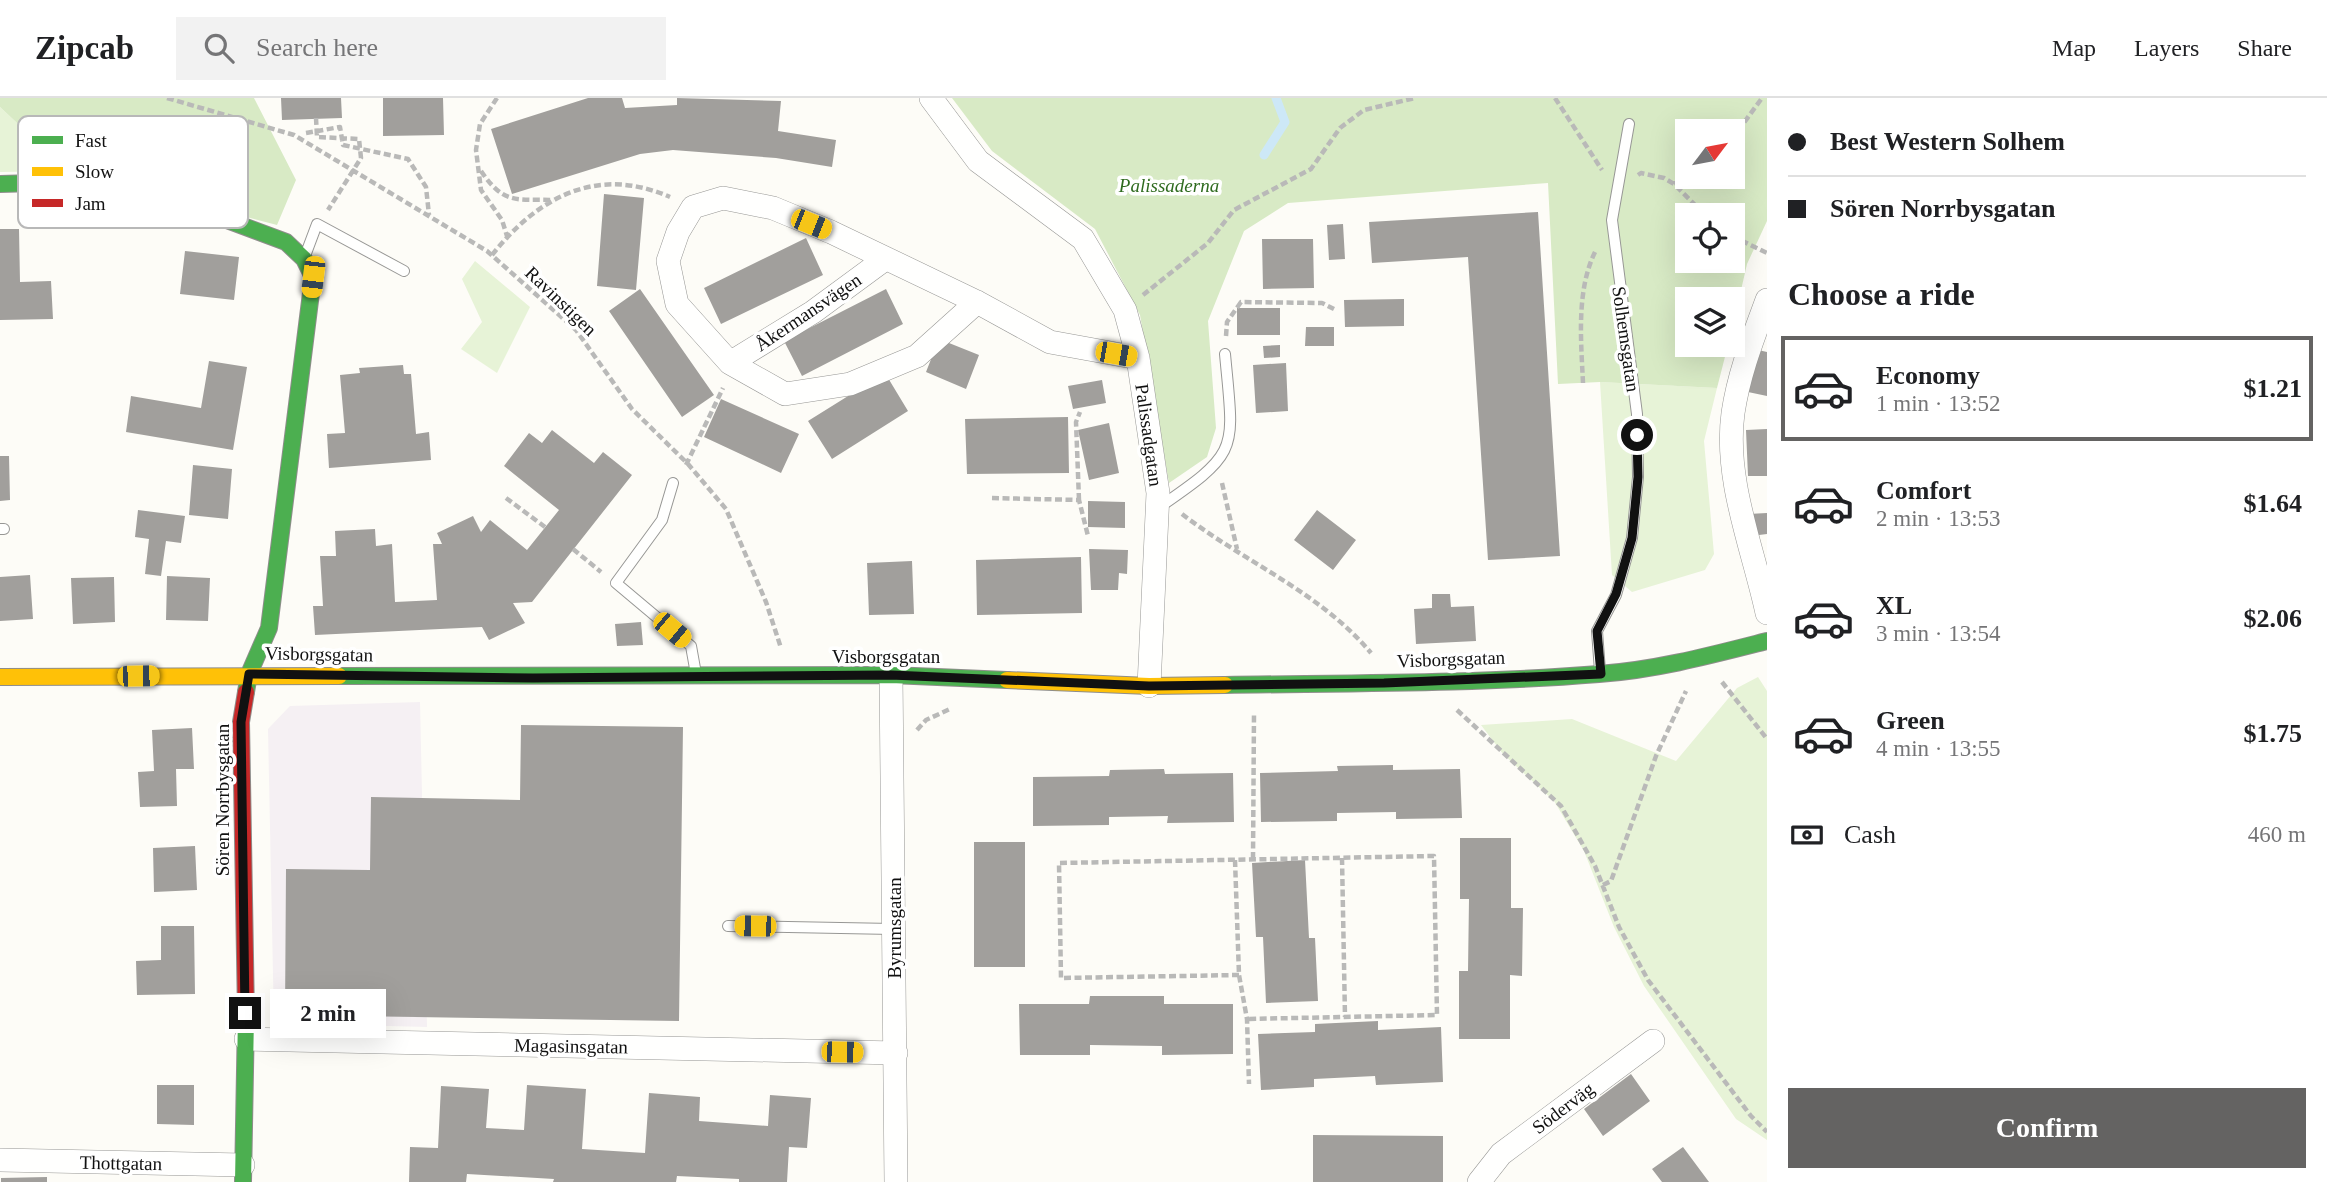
<!DOCTYPE html>
<meta charset="utf-8">
<style>
body{margin:0;font-family:"Times New Roman",serif;background:#f2f2f2;color:#202124;height:100vh;display:flex;flex-direction:column;font-size:26px;white-space:nowrap}
*{box-sizing:border-box;margin:0}
p{font-size:23px;color:#757577}
.icon{flex:none;width:38px;height:38px;fill:none;stroke:currentColor;stroke-width:2;stroke-linecap:round;stroke-linejoin:round}
.map{position:relative;flex:1;overflow:hidden}
.details{display:flex;flex-direction:column;background:#fff;width:560px}
.details>*{flex:none}
.hud{display:grid;align-content:center;height:154px;padding:0 21px;background:#fff}
.needle{width:46px;rotate:58deg}
.controls{position:absolute;left:1675px;top:21px;display:grid;gap:14px}
.controls a{display:grid;place-items:center;width:70px;height:70px;border-radius:0px;background:#fff;box-shadow:0 7px 28px #0002;font-size:35px}
.end{position:absolute;width:32px;height:32px;margin:-16px;border:9px solid #111;background:#fff;box-shadow:0 0 0 4px #fff}
.from{border-radius:50%}
.bubble{position:absolute;height:49px;border-radius:0px;background:#fff;box-shadow:0 7px 28px #0002;font-size:23px;font-weight:600;line-height:49px;text-align:center}
.car{position:absolute;width:21px;height:42px;margin:-21px -10px;border-radius:9px;box-shadow:0 0 5px 2px #0007;background:linear-gradient(#f5c518 24%,#345 0 40%,#f5c518 0 76%,#345 0 86%,#f5c518 0)}
.hud b{display:flex;align-items:center;gap:24px;height:66px;font-size:26px}
.hud b+b{border-top:2px solid #e0e0e0}
.hud i{width:18px;height:18px;background:#202124}
ul{padding:0;list-style:none}
li{display:flex;align-items:center;gap:21px;height:105px;margin:0 14px 10px;padding:0 7px;border:4px solid transparent;border-radius:0px}
li div{flex:1}
li b{display:block;font-size:26px}
li em{font-style:normal;font-weight:600}
li.selected{border-color:#646362}
li>.icon{width:63px;height:63px;stroke-width:1.5}
h2{padding:0 21px;font-size:32px;line-height:84px}
.pay{display:flex;align-items:center;gap:18px;height:77px;padding:0 21px;font-size:26px}
.pay p{margin-inline-start:auto}
.action{display:flex;gap:14px;margin-top:auto;padding:14px 21px}
.action a{flex:1;height:80px;border-radius:0px;background:#646362;color:#fff;font-size:28px;font-weight:600;line-height:80px;text-align:center}
header{display:flex;align-items:center;gap:42px;box-sizing:border-box;height:98px;padding:0 35px;background:#fff;border-bottom:2px solid #e0e0e0}
header strong{font-size:33px}
nav{display:flex;gap:38px;margin-inline-start:auto;font-size:24px}
.search{width:490px;height:63px;background:#f2f2f2;display:flex;align-items:center;gap:18px;box-sizing:border-box;padding:0 24px;border-radius:0px;color:#757577;font-size:26px}
main{display:flex;flex:1;min-height:0}
.map>svg:first-child{display:block}
.industrial{fill:#f5f0f3}
.green{fill:#e7f3d7}
.forest{fill:#d8eac5;fill-rule:evenodd}
.lines{fill:none;stroke-linecap:round;stroke-linejoin:round}
.stream{stroke:#cde8f7;stroke-width:9}
.building{fill:#a19f9c}
.lane-casing{stroke:#979795;stroke-width:12}
.street-casing{stroke:#979795;stroke-width:24}
.fast-casing{stroke:#8e8d8b;stroke-width:18}
.slow-casing{stroke:#8e8d8b;stroke-width:18}
.jam-casing{stroke:#8e8d8b;stroke-width:18}
.path{stroke:#b9b9b8;stroke-width:4.5;stroke-dasharray:7 3.5;stroke-linecap:butt}
.lane{stroke:#fffffe;stroke-width:10}
.street{stroke:#fffffe;stroke-width:23}
.fast{stroke:#4caf50;stroke-width:16}
.slow{stroke:#ffc107;stroke-width:16}
.jam{stroke:#c62828;stroke-width:16}
.route{stroke:#111;stroke-width:9}
.labels{text-anchor:middle;dominant-baseline:central;stroke-width:7;stroke-linejoin:round;paint-order:stroke}
.park-label{font-size:19px;font-style:italic;fill:#2f6b1f;stroke:#fff}
.street-label{font-size:19px;fill:#111;stroke:#fff}
.key{fill:#fff;stroke:#b8b8b8;stroke-width:2}
.key-label{font-size:19px;fill:#111}
</style>
<header>
<strong>Zipcab</strong>
<div class="search"><svg class="icon" aria-label="search" viewBox="0 0 24 24"><circle cx="10" cy="10" r="6"/><path d="M15 15l6 6"/></svg>Search here</div>
<nav><a>Map</a><a>Layers</a><a>Share</a></nav>
</header>
<main>
<div class="map">
<svg width="1767" height="1084" viewBox="0 0 1767 1084">
<rect width="100%" height="100%" fill="#fdfcf7"/>
<path class="industrial" d="M420 604 427 929 274 925 268 631 290 608Z"/>
<path class="green" d="M0 9 68 73 0 74Z
M475 163 530 209 497 275 461 251 482 224 462 181Z
M1600 284 1717 290 1704 343 1714 456 1705 472 1632 494 1612 477Z
M1758 579 1767 593V1042L1736 1021 1644 888 1614 829 1584 753 1554 703 1503 656 1481 627 1572 621 1676 663 1737 590Z"/>
<path class="forest" d="M0 0H254L296 82 277 127 68 73 0 9Z
M952 0H1767V123L1747 166 1733 227 1732 201H1687V247H1728L1717 290 1600 284 1558 286 1548 85 1288 105 1244 133 1208 223 1216 330 1207 359 1169 385 1140 217 1095 131 992 53ZM1687 33H1732V79H1687ZM1687 117H1732V163H1687Z"/>
<g class="lines">
<path class="stream" d="M1264 57 1285 24 1276 0"/>
</g>
<path class="building" d="M281 0H341L342 20 282 22Z
M383 0H443L444 37 383 38Z
M588 0H622L625 10 677 7V0L781 3 778 33 836 42 832 69 776 60 673 52 640 56 512 96 491 31Z
M604 96 644 100 636 192 597 188Z
M1538 114 1560 458 1488 462 1468 159 1372 165 1369 124Z
M1343 126 1345 161 1329 162 1327 127Z
M0 131H19L20 184 51 183 53 221 0 222Z
M806 140 823 177 721 226 704 190Z
M1262 141H1313L1314 190 1263 191Z
M185 153 239 159 234 202 180 196Z
M640 191 714 297 682 319 609 213Z
M886 191 903 226 802 278 784 243Z
M1404 201V228L1345 229 1344 202Z
M1237 210H1280V237H1237Z
M1306 229H1334V248H1305Z
M939 241 979 257 966 291 926 274Z
M1280 247V259L1264 260 1263 248Z
M1758 252 1767 254V298L1748 294Z
M209 263 247 269 233 352 126 334 131 298 201 310Z
M1286 265 1288 313 1256 315 1253 267Z
M403 267 404 276H411L416 336 429 334 431 362 329 370 327 336 345 335 340 277 360 275 359 270Z
M885 275 908 313 832 361 808 323Z
M1102 282 1106 305 1073 311 1068 288Z
M721 301 799 336 781 375 704 339Z
M1068 319 1069 375 967 376 965 321Z
M1109 325 1119 375 1089 382 1078 332Z
M1767 331V378H1748L1746 332Z
M552 332 594 365 603 354 632 377 532 504 513 505 525 525 489 542 482 529 315 537 313 508H323L320 458H336L335 433 375 431 376 448 392 446 395 504 437 502 433 446H442L437 435 473 418 481 434 490 422 527 452 559 412 504 368 529 335 542 345Z
M0 358H9L10 402 0 403Z
M193 367 232 371 228 421 189 417Z
M1088 403 1125 404V430L1088 429Z
M138 412 185 418 181 445 166 443 161 478 145 476 149 441 135 439Z
M1317 412 1356 442 1333 472 1294 442Z
M1767 415V436L1751 438 1748 416Z
M1089 451 1128 452 1127 476 1119 475 1118 492H1091Z
M1081 459 1082 515 977 517 976 462Z
M912 463 914 516 869 517 867 465Z
M30 477 33 521 0 523V479Z
M167 478 210 480 208 523 166 522Z
M114 479 115 524 73 526 71 480Z
M1432 496H1450L1451 509 1474 508 1476 543 1416 546 1414 511 1432 510Z
M641 524 643 547 617 548 615 526Z
M521 627 683 629 679 923 285 917 286 771 370 772 371 699 520 702Z
M192 630 194 671H176L177 708 140 709 138 674 154 673 152 632Z
M1393 667V672L1460 671 1462 720 1396 721V714L1337 715V723L1261 724 1260 675 1338 673 1337 668Z
M1164 671 1165 676 1233 675 1234 724 1167 725 1168 718 1109 719V727L1033 728V679L1109 678 1110 672Z
M1460 740H1511V810H1523L1522 878 1510 877V941H1459V873H1468L1469 801H1460Z
M974 744H1025V869H974Z
M195 748 197 792 154 794 153 750Z
M1305 762 1309 840H1315L1318 903 1266 905 1263 839H1256L1252 765Z
M161 828H194L195 896 137 897 136 863 161 862Z
M1090 898H1164V906H1233V956L1162 957V948L1090 947V957H1020L1019 906H1089Z
M1378 923V932L1441 929 1443 984 1376 987 1375 978 1314 981V989L1261 992 1258 936 1315 934V926Z
M1631 976 1650 1003 1603 1038 1584 1011Z
M157 987H194V1027L157 1026Z
M527 987 586 991 582 1051 645 1055 649 995 700 999 699 1023 768 1028 770 997 811 1000 807 1050 789 1049 787 1084H739V1081L677 1078 676 1084H553L554 1081 467 1076 466 1084H409L410 1049 438 1050 441 988 489 991 486 1030 524 1032Z
M1313 1037 1443 1038V1084H1313Z
M1683 1049 1709 1084H1662L1652 1071Z
M47 1079V1084H1V1080Z"/>
<g class="lines">
<g class="lane-casing">
<path id="lane" d="M305 158 317 126 404 173
M673 385 662 422 616 485 691 548 696 576
M1158 410C1241 353 1234 354 1225 256
M0 431H4
M1600 573 1597 533 1616 497 1632 440 1638 379 1637 316 1612 122 1629 26
M728 828 893 831"/>
</g>
<g class="street-casing">
<path id="street" d="M931 0 978 63 1083 141 1125 212 1138 260 1158 395 1149 588
M1767 202C1753 240 1739 275 1733 315 1724 382 1753 450 1767 515
M977 204 917 258 850 286 785 296 730 265 677 206 668 163 678 134 693 109 723 100 773 110 831 134 977 204 1050 244 1138 260
M730 265 813 214 885 161
M891 577 896 1084
M246 941 896 955
M0 1062 243 1067
M1479 1084 1501 1056 1653 943"/>
</g>
<g class="fast-casing">
<path id="fast" d="M0 86 70 84 211 116 286 144 304 161 313 179 269 530 249 576 246 594
M339 578 891 577 1007 582
M1225 587C1349 585 1475 586 1599 576 1656 572 1712 557 1767 543
M243 1084 246 917"/>
</g>
<g class="slow-casing">
<path id="slow" d="M0 579 339 578
M1007 582 1149 588 1225 587"/>
</g>
<g class="jam-casing">
<path id="jam" d="M246 917 241 624 246 594"/>
</g>
<path class="path" d="M167 0 294 37 487 153 576 232 632 311 688 366 726 411 766 504 781 550
M497 0 480 26 476 52 481 92 502 122 507 138
M1555 0 1602 72
M316 20 317 39 359 41 361 60 328 112
M306 35 340 29 343 47 408 61 426 89 429 117
M1732 41 1762 0
M481 73C504 107 516 101 554 102
M1638 77 1641 75 1664 80 1674 86 1705 117
M1674 86 1687 79
M1732 138 1767 155
M492 157C538 99 597 67 670 99
M1143 197 1208 145 1234 112 1311 71 1340 30 1364 12 1415 0
M1226 238 1227 224 1241 204 1322 205 1334 211
M1583 285C1581 242 1576 191 1596 152
M686 367 723 290
M1222 385 1237 451
M506 400 545 429
M992 400 1079 402 1088 438
M1079 402 1076 324 1080 314
M1182 416C1244 464 1320 494 1371 555
M573 451 601 474
M1722 584 1767 641
M1457 612 1561 708 1595 768 1619 829 1648 882 1751 1018 1767 1034
M917 632 926 622 950 611
M1342 760 1345 919
M1253 761 1254 615
M1235 762 1239 877 1247 921 1249 986
M1603 787 1611 783 1656 658 1686 593
M1239 877 1061 880 1059 765 1434 758 1437 917 1247 921"/>
<use href="#lane" class="lane"/>
<use href="#street" class="street"/>
<use href="#fast" class="fast"/>
<use href="#slow" class="slow"/>
<use href="#jam" class="jam"/>
</g>
<g class="lines">
<path class="route" d="M245 915 241 624 249 576 533 580 891 577 1149 588 1384 585 1601 576 1597 533 1616 496 1632 440 1638 379 1637 337"/>
</g>
<g class="labels">
<g class="park-label">
<text x="1169" y="87">Palissaderna</text>
</g>
<g class="street-label">
<text transform="translate(561 203) rotate(44)">Ravinstigen</text>
<text transform="translate(808 214) rotate(-34)">Åkermansvägen</text>
<text transform="translate(1626 241) rotate(82)">Solhemsgatan</text>
<text transform="translate(1149 337) rotate(82)">Palissadgatan</text>
<text transform="translate(319 556) rotate(1)">Visborgsgatan</text>
<text x="886" y="558">Visborgsgatan</text>
<text transform="translate(1451 561) rotate(-2)">Visborgsgatan</text>
<text transform="translate(222 702) rotate(-90)">Sören Norrbysgatan</text>
<text transform="translate(894 830) rotate(-90)">Byrumsgatan</text>
<text transform="translate(571 948) rotate(1)">Magasinsgatan</text>
<text transform="translate(1563 1010) rotate(-37)">Söderväg</text>
<text transform="translate(121 1065) rotate(1)">Thottgatan</text>
</g>
</g>
<rect x="18" y="18" width="230" height="112" rx="10" class="key"/>
<rect x="32" y="38" width="31" height="8" fill="#4caf50"/>
<rect x="32" y="69" width="31" height="9" fill="#ffc107"/>
<rect x="32" y="101" width="31" height="8" fill="#c62828"/>
<g class="key-label">
<text x="75" y="49">Fast</text>
<text x="75" y="80">Slow</text>
<text x="75" y="112">Jam</text>
</g>
</svg>
<div class="controls">
<a><svg class="needle" viewBox="-14 -14 28 28"><path d="M0-13l5 13h-10z" fill="#e53935"/><path d="M0 13l5-13h-10z" fill="#757577"/></svg></a>
<a><svg class="icon" aria-label="locate" viewBox="0 0 24 24"><circle cx="12" cy="12" r="6"/><path d="M12 2v4M12 18v4M2 12h4M18 12h4"/></svg></a>
<a><svg class="icon" aria-label="layers" viewBox="0 0 24 24"><path d="M12 4l9 5-9 5-9-5zM3 14l9 5 9-5"/></svg></a>
</div>
<i class="end from" style="left:1637px;top:337px"></i>
<i class="end" style="left:245px;top:915px"></i>
<div class="bubble" style="left:270px;top:891px;width:116px">2 min</div>
<i class="car" style="left:811px;top:126px;rotate:112deg"></i>
<i class="car" style="left:313px;top:179px;rotate:187deg"></i>
<i class="car" style="left:1116px;top:256px;rotate:100deg"></i>
<i class="car" style="left:672px;top:532px;rotate:130deg"></i>
<i class="car" style="left:138px;top:578px;rotate:89deg"></i>
<i class="car" style="left:755px;top:828px;rotate:271deg"></i>
<i class="car" style="left:842px;top:954px;rotate:91deg"></i>
</div>
<section class="details">
<div class="hud">
<b><i class="from"></i>Best Western Solhem</b>
<b><i></i>Sören Norrbysgatan</b>
</div>
<h2>Choose a ride</h2>
<ul>
<li class="selected"><svg class="icon" aria-label="car" viewBox="0 0 24 24"><path d="M5 17H2v-5l4-1 3-4h7l3 4 3 1v5h-3M9 17h6M6 11h13"/><circle cx="7" cy="17" r="2"/><circle cx="17" cy="17" r="2"/></svg><div><b>Economy</b><p>1 min · 13:52</p></div><em>$1.21</em></li>
<li><svg class="icon" aria-label="car" viewBox="0 0 24 24"><path d="M5 17H2v-5l4-1 3-4h7l3 4 3 1v5h-3M9 17h6M6 11h13"/><circle cx="7" cy="17" r="2"/><circle cx="17" cy="17" r="2"/></svg><div><b>Comfort</b><p>2 min · 13:53</p></div><em>$1.64</em></li>
<li><svg class="icon" aria-label="car" viewBox="0 0 24 24"><path d="M5 17H2v-5l4-1 3-4h7l3 4 3 1v5h-3M9 17h6M6 11h13"/><circle cx="7" cy="17" r="2"/><circle cx="17" cy="17" r="2"/></svg><div><b>XL</b><p>3 min · 13:54</p></div><em>$2.06</em></li>
<li><svg class="icon" aria-label="car" viewBox="0 0 24 24"><path d="M5 17H2v-5l4-1 3-4h7l3 4 3 1v5h-3M9 17h6M6 11h13"/><circle cx="7" cy="17" r="2"/><circle cx="17" cy="17" r="2"/></svg><div><b>Green</b><p>4 min · 13:55</p></div><em>$1.75</em></li>
</ul>
<div class="pay"><svg class="icon" aria-label="cash" viewBox="0 0 24 24"><path d="M3 7h18v10H3z"/><circle cx="12" cy="12" r="2"/></svg>Cash<p>460 m</p></div>
<div class="action"><a>Confirm</a></div>
</section>
</main>
